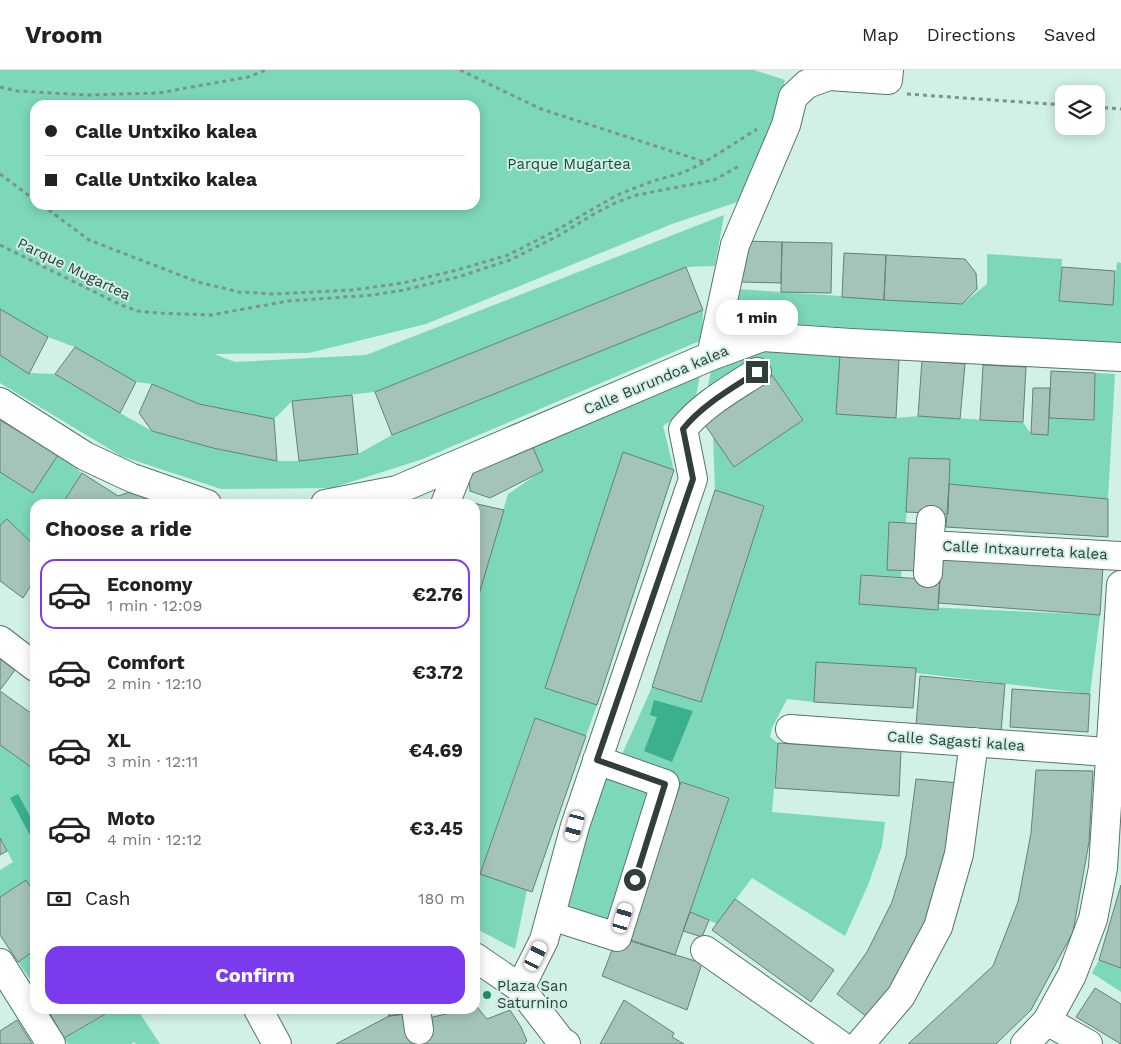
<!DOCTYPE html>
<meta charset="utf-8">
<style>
body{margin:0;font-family:"Work Sans",sans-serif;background:#f2f2f2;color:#222;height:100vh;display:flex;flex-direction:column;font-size:19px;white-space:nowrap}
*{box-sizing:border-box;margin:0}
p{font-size:16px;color:#767676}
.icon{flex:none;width:28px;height:28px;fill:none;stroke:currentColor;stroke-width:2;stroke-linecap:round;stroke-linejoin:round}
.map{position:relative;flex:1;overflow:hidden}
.drawer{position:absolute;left:30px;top:429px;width:450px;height:515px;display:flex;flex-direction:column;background:#fff;border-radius:15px;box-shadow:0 2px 12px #0003}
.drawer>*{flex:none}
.top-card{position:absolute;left:30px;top:30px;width:450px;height:110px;border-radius:15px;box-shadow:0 2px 12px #0003;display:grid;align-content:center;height:110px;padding:0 15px;background:#fff}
.tools{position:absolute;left:1055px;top:15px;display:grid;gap:10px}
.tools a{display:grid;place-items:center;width:50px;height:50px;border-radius:10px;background:#fff;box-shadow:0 2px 12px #0003;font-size:25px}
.end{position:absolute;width:22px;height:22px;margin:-11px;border:6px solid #313e39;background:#fff;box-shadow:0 0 0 2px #fff}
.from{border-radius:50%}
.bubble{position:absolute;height:35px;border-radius:15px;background:#fff;box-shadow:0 2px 12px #0003;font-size:16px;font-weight:700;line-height:35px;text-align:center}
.car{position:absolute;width:15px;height:30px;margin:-15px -8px;border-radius:6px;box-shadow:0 0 4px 1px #0007;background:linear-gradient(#fff 24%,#345 0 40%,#fff 0 76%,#345 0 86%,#fff 0)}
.top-card b{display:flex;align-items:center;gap:18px;height:48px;font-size:19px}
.top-card b+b{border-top:1px solid #e0e0e0}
.top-card i{width:12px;height:12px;background:#222}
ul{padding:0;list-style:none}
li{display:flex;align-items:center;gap:15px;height:70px;margin:0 10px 8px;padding:0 5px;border:2px solid transparent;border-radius:15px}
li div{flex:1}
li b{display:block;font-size:19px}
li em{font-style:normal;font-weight:700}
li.on{border-color:#7c3aed}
li>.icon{width:45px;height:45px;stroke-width:1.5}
h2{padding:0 15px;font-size:22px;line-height:60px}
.pay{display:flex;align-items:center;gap:12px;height:55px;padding:0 15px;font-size:19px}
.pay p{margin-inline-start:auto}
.button{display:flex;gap:10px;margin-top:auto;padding:10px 15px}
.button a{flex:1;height:58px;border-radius:15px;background:#7c3aed;color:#fff;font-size:20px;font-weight:700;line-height:58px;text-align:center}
header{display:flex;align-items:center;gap:30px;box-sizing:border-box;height:70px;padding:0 25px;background:#fff;border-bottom:1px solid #e0e0e0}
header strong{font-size:24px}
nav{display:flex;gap:28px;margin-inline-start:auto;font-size:18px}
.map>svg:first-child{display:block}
.green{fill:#7dd8b9;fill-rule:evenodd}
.water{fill:#3bb08e}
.building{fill:#a4c4b8;stroke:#638175}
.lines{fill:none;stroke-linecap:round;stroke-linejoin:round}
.minor-casing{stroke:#57756a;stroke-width:30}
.path{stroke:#7d948b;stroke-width:3;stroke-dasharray:4 4;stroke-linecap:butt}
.minor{stroke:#fff;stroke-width:28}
.route{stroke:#313e39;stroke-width:6}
.poi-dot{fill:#1b8e70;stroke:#d0f1e4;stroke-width:2}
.labels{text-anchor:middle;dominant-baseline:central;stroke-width:4;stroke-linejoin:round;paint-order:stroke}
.park-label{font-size:15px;fill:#1a4a3b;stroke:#d0f1e4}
.street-label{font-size:15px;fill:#313e39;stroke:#d0f1e4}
.poi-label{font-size:15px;fill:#313e39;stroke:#d0f1e4;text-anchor:start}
</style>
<header>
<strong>Vroom</strong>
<nav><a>Map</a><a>Directions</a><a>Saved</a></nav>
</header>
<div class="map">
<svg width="1121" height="974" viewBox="0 0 1121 974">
<rect width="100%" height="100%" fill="#d0f1e4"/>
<path class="green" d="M0 0H754L785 10 755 126 672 154 426 254 309 283 214 284 235 292 366 285 724 145 715 196 686 197 375 322 292 331 274 349 199 334 152 314 136 312 75 277 48 267 0 239ZM35 35H475V135H35Z
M987 184 1062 189 1059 231 1113 234 1117 192 1121 193V277L724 249 737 219 962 234 987 214Z
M703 240 702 270 420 390 332 418 221 419 121 386 0 313V285L29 303 55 304 120 343 152 361 213 378 277 391H299L358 384 392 365Z
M759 275 840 285 836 344 896 348 918 346 1023 352 1031 364 1048 365 1049 348 1094 350 1095 303 1115 304 1108 429 949 414 950 390 909 388 906 453H889L887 499 902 500 901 507 861 505 859 534 1100 545 1090 624 834 593 816 592 814 632 787 629 772 658 770 667 778 673 772 742 885 752 882 776 868 815 845 866 752 808 717 854 690 842 729 728H731L681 712 620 689 652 617 701 632 764 436 715 420 713 366 734 397 803 350 772 305 759 290 706 326 713 290Z
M700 305 694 336 663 356 674 400 623 383 545 618 597 635 586 666 534 649 480 803 527 820 515 879 475 858V535L508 424 542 401 532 375Z
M58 385 82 403 62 434H35V476L7 450 0 455V402L33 423Z
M0 675 35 700V824L26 810 0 827V800L13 792 0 768Z
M606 702 654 717 612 850 564 835Z
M35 880V911L32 912 18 892Z
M1099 890 1121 898V922L1092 903Z
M109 939H137L160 974H136L134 972 131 974H68L64 968 111 942Z"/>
<path class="water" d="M654 630 693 641 672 692 644 681 657 647 650 645Z
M18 724 35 756V768L32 769 10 728Z"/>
<path class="building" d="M742 171 782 172 781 213 741 212Z
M782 172 832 173 831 223 781 222Z
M844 183 886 185 884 230 842 227Z
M886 185 965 189 976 203 977 219 962 234 884 230Z
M686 197 703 240 392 365 375 322Z
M1062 197 1115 201 1113 235 1059 231Z
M0 239 48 267 29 304 0 285Z
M75 277 136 312 120 343 55 304Z
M840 285 899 289 896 348 836 344Z
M922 290 965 294 960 349 918 346Z
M983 295 1026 297 1023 352 980 350Z
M1051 301 1095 303 1094 350 1049 348Z
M772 305 803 350 734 397 703 352Z
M152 314 199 334 274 349 277 391 213 378 152 361 139 343Z
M1033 318H1050L1048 365 1031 364Z
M352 325 358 384 299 391 292 331Z
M0 350 58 385 33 423 0 402Z
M532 375 543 401 490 428 470 421 469 403Z
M623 382 674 400 597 635 545 618Z
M909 388 950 389 948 444 906 442Z
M82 403 118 426 133 421 153 434H62Z
M949 414 1108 429V467L946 457Z
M715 420 764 436 701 632 652 617Z
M455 429 504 440 477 531 475 530V434H453Z
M7 449 35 476V509L23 528 0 511V455Z
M889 452 924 454 921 501 887 500Z
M942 484 1103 496 1100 545 938 533Z
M861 505 940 510 938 540 859 534Z
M0 589 15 600 0 620Z
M816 592 916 598 913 638 814 632Z
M920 606 1005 614 1001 662 916 655Z
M1012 619 1090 624 1088 662 1010 657Z
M0 621 35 646V700L0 675Z
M535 648 586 666 532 822 480 804Z
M778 673 901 681 899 726 775 718Z
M1036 700 1093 701 1089 772 1073 862 1031 940 996 974H908L993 896 1018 832 1031 763Z
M916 709 959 713 943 813 896 919 871 950 837 924 867 882 892 832 906 786Z
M681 712 729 728 675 885 628 869Z
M0 768 7 781 0 785Z
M26 810 35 824V880L18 892 0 865V827Z
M1121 815V898L1099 890Z
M735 829 834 900 811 932 712 860Z
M690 842 709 850 702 867 683 861Z
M617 867 702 893 687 940 602 906Z
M1095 918 1121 934V974L1076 947Z
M624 930 674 963 672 967 684 974H600Z
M477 937 487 949 510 940 521 957 527 971 524 974H414L413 972 424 949Z
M47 939H109L111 941 64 968Z
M387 939H411L412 943 389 946Z
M412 943 413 972 410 974H336L389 946Z
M17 950 32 974H0V961Z"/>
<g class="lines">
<g class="minor-casing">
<path id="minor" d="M711 286 735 175 786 55 793 27 807 14 829 6 888 10 889 0
M0 332 85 386 132 408 207 434
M325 434 397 420 711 286 763 267 851 273 1121 287
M445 434 461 394
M930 475 1121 486
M928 503 931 450
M0 570 35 597
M790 659 1121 683
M551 846 617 867 665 714 597 690
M705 880 839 974
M475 887 520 918 561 971 566 974
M0 893 51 974
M520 918 544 870 575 756 693 409 683 359C702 335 731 319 757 302
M258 939 277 974
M416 939 419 960
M1047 951 1088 974
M860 974 901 926 938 857 959 784 974 672
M1025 974 1047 951 1072 905 1093 849 1103 798 1121 515"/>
</g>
<path class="path" d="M460 0 541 39 705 92
M0 17 17 21 88 25 158 23 248 7 266 0
M907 24 1064 35
M1096 37 1121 39
M0 104 35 130
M42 135 89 170 198 212 239 222 274 224 352 220 403 213 457 200 508 185 555 161 617 125 653 111 682 103 705 92 757 59
M0 175 121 235 138 241 157 243 211 245 288 231 373 225 404 220 458 207 510 190 558 166 594 144 617 132 637 125 714 110 741 95"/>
<use href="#minor" class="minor"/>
</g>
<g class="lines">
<path class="route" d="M635 810 665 714 597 690 693 409 683 359C702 335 731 319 757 302"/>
</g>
<circle class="poi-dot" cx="487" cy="925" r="5"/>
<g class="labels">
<g class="park-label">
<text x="569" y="94">Parque Mugartea</text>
</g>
<g class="street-label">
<text transform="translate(74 199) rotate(26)">Parque Mugartea</text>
<text transform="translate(656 310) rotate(-23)">Calle Burundoa kalea</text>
<text transform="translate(1025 480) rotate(3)">Calle Intxaurreta kalea</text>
<text transform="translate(956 671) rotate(4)">Calle Sagasti kalea</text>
</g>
<g class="poi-label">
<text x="497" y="916">Plaza San<tspan x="497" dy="17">Saturnino</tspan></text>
</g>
</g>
</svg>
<div class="tools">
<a><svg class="icon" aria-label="layers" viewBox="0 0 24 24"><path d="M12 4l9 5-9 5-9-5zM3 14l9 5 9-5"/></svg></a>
</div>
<i class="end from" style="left:635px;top:810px"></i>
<i class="end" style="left:757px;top:302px"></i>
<div class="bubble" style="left:716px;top:230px;width:82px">1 min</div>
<i class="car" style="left:575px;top:756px;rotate:195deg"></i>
<i class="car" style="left:623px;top:848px;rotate:17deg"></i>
<i class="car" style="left:536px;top:886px;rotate:26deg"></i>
<div class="top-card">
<b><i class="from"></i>Calle Untxiko kalea</b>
<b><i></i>Calle Untxiko kalea</b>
</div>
<section class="drawer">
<h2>Choose a ride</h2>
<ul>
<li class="on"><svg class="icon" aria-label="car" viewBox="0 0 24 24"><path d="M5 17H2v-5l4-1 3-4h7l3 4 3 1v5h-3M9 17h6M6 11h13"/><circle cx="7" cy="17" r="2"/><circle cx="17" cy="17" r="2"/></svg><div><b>Economy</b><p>1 min · 12:09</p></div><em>€2.76</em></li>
<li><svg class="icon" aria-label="car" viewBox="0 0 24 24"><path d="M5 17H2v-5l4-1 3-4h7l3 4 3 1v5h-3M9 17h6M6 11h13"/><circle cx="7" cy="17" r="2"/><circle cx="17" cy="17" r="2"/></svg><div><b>Comfort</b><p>2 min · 12:10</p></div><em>€3.72</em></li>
<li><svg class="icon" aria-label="car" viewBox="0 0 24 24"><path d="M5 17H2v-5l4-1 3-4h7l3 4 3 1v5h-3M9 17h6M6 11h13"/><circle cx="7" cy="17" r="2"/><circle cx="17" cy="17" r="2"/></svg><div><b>XL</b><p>3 min · 12:11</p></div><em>€4.69</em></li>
<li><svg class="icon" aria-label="car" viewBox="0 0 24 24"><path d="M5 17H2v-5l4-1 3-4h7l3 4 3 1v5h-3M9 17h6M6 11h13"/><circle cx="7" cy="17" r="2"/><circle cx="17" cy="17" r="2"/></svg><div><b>Moto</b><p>4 min · 12:12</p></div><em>€3.45</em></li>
</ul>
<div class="pay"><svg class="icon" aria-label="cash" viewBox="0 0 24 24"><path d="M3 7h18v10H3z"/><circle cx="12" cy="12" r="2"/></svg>Cash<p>180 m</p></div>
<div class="button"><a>Confirm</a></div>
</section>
</div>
